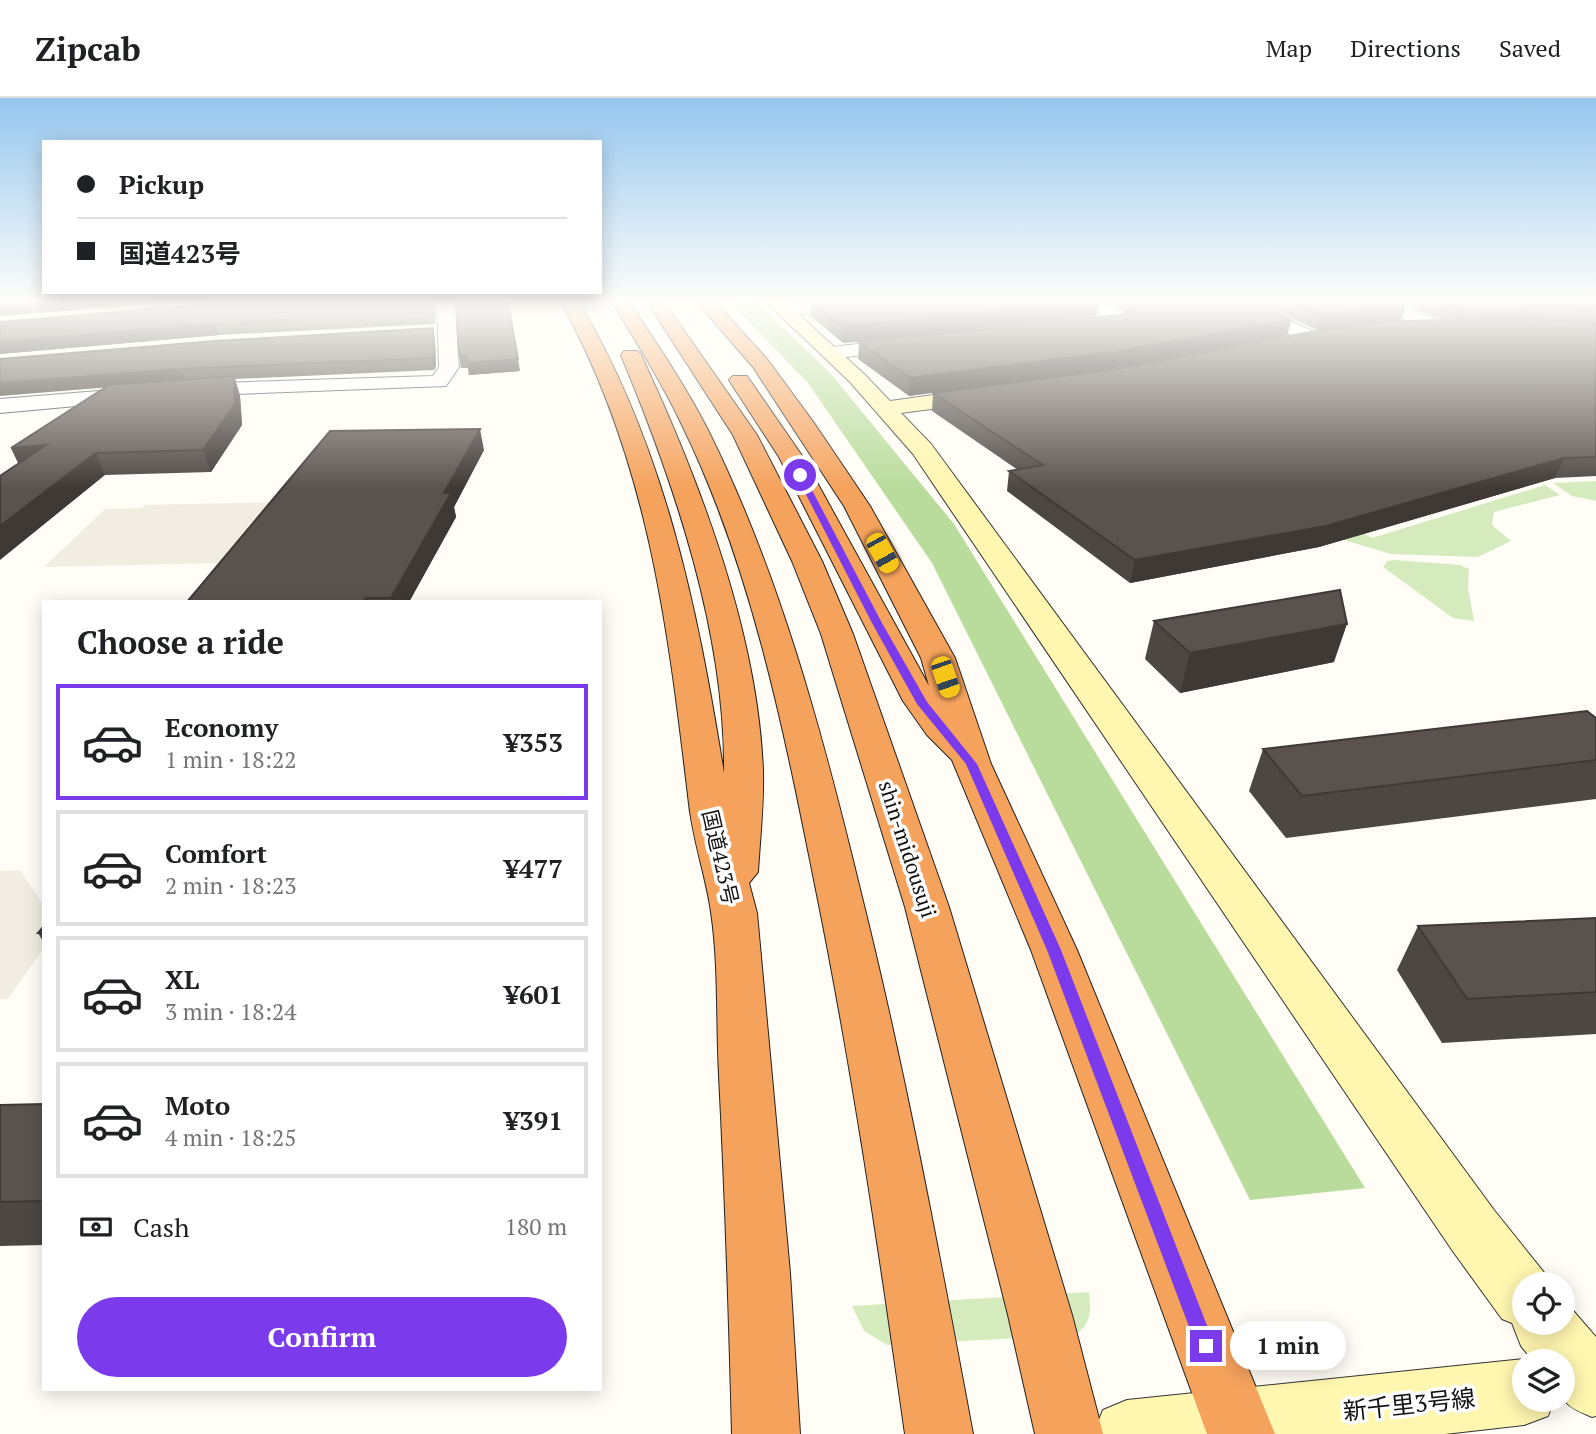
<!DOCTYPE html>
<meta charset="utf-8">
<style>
body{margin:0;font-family:"PT Serif","Noto Sans JP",serif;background:#f6f6f6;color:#202124;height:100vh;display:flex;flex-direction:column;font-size:26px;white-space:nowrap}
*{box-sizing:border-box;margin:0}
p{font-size:23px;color:#757577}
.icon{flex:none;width:38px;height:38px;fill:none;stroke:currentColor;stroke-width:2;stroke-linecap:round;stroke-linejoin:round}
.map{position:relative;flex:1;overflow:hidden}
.side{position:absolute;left:42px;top:502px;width:560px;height:791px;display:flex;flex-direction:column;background:#fff;border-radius:0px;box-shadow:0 4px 18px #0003}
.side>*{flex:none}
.banner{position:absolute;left:42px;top:42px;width:560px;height:154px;border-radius:0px;box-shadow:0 4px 18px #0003;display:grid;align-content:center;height:154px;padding:0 35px;background:#fff}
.tools{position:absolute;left:1512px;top:1174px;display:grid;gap:14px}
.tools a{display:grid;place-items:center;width:63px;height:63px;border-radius:50%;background:#fff;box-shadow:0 4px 18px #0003;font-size:35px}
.end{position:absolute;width:32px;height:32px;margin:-16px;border:9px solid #7c3aed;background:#fff;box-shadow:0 0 0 4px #fff}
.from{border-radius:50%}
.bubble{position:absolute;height:49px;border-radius:24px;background:#fff;box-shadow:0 4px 18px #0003;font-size:23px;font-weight:700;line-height:49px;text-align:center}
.car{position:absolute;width:21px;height:42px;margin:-21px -10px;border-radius:9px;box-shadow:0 0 5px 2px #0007;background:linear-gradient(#f5c518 24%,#345 0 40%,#f5c518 0 76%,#345 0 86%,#f5c518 0)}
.banner b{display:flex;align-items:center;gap:24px;height:66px;font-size:26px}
.banner b+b{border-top:2px solid #e0e0e0}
.banner i{width:18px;height:18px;background:#202124}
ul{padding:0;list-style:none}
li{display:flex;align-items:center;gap:21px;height:116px;margin:0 14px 10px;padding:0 21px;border:4px solid #e0e0e0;border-radius:0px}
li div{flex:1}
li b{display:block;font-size:26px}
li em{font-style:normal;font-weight:700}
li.on{border-color:#7c3aed}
li>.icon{width:63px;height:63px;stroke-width:1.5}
h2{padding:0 35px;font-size:32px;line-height:84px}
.pay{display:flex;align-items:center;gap:18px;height:77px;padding:0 35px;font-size:26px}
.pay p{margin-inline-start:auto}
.button{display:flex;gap:14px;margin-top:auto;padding:14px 35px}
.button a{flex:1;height:80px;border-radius:42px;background:#7c3aed;color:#fff;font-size:28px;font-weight:700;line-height:80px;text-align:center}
header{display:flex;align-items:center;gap:42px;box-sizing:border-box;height:98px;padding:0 35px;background:#fff;border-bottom:2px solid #e0e0e0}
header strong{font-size:33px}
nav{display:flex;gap:38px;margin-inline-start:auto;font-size:24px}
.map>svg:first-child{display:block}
.green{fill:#d5ebbd}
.forest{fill:#b9dc9c}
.plaza{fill:#f1ede2}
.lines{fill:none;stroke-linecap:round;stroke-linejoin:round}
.street-casing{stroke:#444;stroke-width:2}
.secondary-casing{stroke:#333;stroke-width:2}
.highway-casing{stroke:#222;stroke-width:2}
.street{fill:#fff;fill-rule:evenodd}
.secondary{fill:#fff6b0;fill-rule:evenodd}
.highway{fill:#f5a25d;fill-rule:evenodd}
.wall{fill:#4d4742;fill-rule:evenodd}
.shaded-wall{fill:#3f3936}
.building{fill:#5a524d;stroke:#3f3936;stroke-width:2}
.route{fill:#7c3aed}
.labels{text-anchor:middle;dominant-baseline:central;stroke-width:7;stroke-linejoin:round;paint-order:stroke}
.street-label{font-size:21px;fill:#111;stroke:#fff}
.near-street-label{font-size:24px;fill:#111;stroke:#fff}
</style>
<header>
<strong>Zipcab</strong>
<nav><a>Map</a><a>Directions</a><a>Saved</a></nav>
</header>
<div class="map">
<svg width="1596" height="1336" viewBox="0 0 1596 1336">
<rect width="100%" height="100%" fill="#fffdf5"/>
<path class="green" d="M1596 383V403L1572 398 1553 385Z
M1545 387 1560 397 1494 414 1492 427 1511 443 1478 459 1391 456 1347 443 1321 431 1330 418 1372 440Z
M1395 462 1460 467 1469 471 1468 490 1474 523 1453 520 1383 469 1387 463Z
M1089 1194C1091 1214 1092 1223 1076 1237L887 1247 864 1233 852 1208Z"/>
<path class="forest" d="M730 204H756L831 276 954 426 1365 1090 1250 1102 932 465 808 285Z"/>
<path class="plaza" d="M275 404 227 465 44 469 105 411 142 410 145 407Z
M20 772 44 808V849L8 901H0V773Z"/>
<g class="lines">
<g class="street-casing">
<path id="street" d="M437 204H455L459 269 446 288 185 298 0 315V301L185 286 433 278 439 269Z
M817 204H882L874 209 784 218 775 213 784 208Z
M1081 204H1103L1134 223 1125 229 1080 231 1078 227 1080 223 1105 220Z
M1226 204H1249L1321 237 1324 241 1321 245H1307Z
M1367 204H1392L1440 223 1442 227 1440 231H1426Z
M912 240 922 246 919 250 831 261 824 259 821 255 824 251 831 249Z"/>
</g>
<g class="secondary-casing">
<path id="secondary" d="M766 204H785L864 276 890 303 984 290 992 292 995 297 992 302 984 304 901 315 931 346 1494 1112 1546 1177 1550 1186H1524V1225H1563V1201L1596 1239V1318L1592 1319C1555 1304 1563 1301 1563 1264H1534L1521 1248 1512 1225 1502 1221 1452 1152 913 356 850 284Z
M1524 1261 1531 1264H1524V1302H1554L1548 1318 1524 1327 1445 1336H1093L1103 1312 1127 1302Z"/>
</g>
<g class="highway-casing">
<path id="highway" d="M561 204H579C666 352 697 509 724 675 726 536 674 384 621 257L624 253H638L641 257C699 381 758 535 763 673 764 707 760 740 758 774L749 785 757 815 790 1175 800 1336H732C729 1216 725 1096 719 977 716 923 719 867 711 814 706 778 693 743 689 706 668 529 649 364 561 204Z
M612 204H629C657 246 685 287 708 332 780 477 822 634 860 791 905 971 939 1154 973 1336H905C879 1152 852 969 815 787 784 632 752 470 682 327 662 285 637 245 612 204Z
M647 204H664L757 337 822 463 853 536 949 809 1072 1217 1103 1336H1035L1008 1217 905 809 821 536 792 463 733 337Z
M697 204H715L767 261 814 325 870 408 955 560 991 666 1077 852 1275 1336H1207L1031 852 952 662 927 637 903 603 779 359 729 282 733 278H747L803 359 929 588 921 560 844 408 753 269Z"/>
</g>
<use href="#street" class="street"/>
<use href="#secondary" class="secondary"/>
<use href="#highway" class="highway"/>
</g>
<path class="wall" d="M234 204H435V226L219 237 0 256V224Z
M456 204 520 273 469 277 468 270H461L459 258Z
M811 204H1100L1097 218 843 245 811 218Z
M1109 204H1255L1291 222 1287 238 909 298 858 261 859 244 1127 216Z
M1256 204H1596V378L1555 380 1319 449 1130 485 1007 393 1009 373 1018 372 932 313 933 295 1116 271 1372 226 1317 232ZM1406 207 1441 221 1487 219 1385 224 1401 223Z
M435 242 436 268 434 272 235 281 240 298 242 327 211 374 105 377 18 365 11 350 104 290 0 261Z
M484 352 454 409 456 419 409 504H187Z
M1154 523 1334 564 1180 595 1145 561Z
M1596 620V701L1286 740 1249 693 1263 651Z
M1596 820V936L1442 945 1397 872 1418 828Z
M44 828V845L38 835Z
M44 1006V1147L0 1148V1007Z"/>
<path class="shaded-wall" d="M34 204H172L0 218V207Z
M433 204H435V226L433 214Z
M1100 204 1097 218 843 245V229L1080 205Z
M1406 207 1401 223 1317 232 1322 217Z
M1291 222 1287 238 1112 271 909 298 910 280Z
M215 226 219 237 0 256V244Z
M433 230 435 242 436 268 434 272 432 260Z
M518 261 520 273 469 277 467 265Z
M181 271 185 283 0 298V285Z
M234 278 240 298 242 327 211 374 203 352Z
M480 331 484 352 454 409 456 419 409 504H392L391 500 444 395Z
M46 347 22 372 11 350Z
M96 355 105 377 0 462V428Z
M1564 360 1555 380 1319 449 1130 485 1135 462Z
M1347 526 1334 564 1180 595 1190 555Z"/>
<path class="building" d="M0 204H34L0 207Z
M234 204H433V214L215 226 0 244V224Z
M456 204H508L518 261 467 265V258H459Z
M813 204H1083L843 229Z
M1136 204H1255L1291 222 1115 254 910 280 859 244 1128 216 1139 207Z
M1294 204H1400L1406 207 1322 217Z
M1444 204H1478L1447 206Z
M1503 204H1596V209Z
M1493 220 1596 225V359L1564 360 1326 428 1135 462 1009 373 1043 367 933 295 1116 271 1316 233 1383 224Z
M433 230 434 256 432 260 181 271 0 285V261L215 243Z
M234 278 235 306 203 352 96 355 0 428V378L46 347 11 350 109 287Z
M480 331 444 395H451L391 500H366L363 504H214L215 503 187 504 330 333Z
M1340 492 1347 526 1190 555 1154 523Z
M1587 613 1596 620V662L1302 698 1263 651Z
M1596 820V894L1467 901 1418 828Z
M44 828V835H38Z
M44 1006V1103L0 1104V1007Z"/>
<linearGradient id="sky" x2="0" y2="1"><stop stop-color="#95c6ee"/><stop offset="0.52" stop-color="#fffefa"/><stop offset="1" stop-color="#fffefa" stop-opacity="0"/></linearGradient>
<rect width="1596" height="391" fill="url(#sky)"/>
<path class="route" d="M800 374 804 377 882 525 927 604 977 666 1061 852 1215 1248 1213 1255 1206 1258 1199 1255 1047 852 966 666 917 606 872 525 796 377Z"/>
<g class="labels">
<g class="street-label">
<text transform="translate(908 751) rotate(72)">shin-midousuji</text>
<text transform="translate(721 759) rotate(77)">国道423号</text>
</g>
<g class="near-street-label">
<text transform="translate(1409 1306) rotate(-6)">新千里3号線</text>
</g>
</g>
</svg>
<div class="tools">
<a><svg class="icon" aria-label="locate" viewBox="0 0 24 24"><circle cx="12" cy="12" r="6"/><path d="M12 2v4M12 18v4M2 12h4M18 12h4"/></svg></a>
<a><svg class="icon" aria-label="layers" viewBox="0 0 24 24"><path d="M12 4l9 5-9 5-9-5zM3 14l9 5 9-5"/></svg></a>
</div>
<i class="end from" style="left:800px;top:377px"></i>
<i class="end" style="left:1206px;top:1248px"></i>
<div class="bubble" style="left:1230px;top:1223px;width:116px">1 min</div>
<i class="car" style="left:882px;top:455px;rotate:151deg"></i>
<i class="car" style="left:945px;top:579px;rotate:161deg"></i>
<div class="banner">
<b><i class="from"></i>Pickup</b>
<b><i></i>国道423号</b>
</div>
<section class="side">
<h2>Choose a ride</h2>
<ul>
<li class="on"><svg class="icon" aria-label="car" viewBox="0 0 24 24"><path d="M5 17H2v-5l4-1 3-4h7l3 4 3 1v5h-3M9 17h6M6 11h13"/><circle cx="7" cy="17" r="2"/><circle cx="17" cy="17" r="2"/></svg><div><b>Economy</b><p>1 min · 18:22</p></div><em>¥353</em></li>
<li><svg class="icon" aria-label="car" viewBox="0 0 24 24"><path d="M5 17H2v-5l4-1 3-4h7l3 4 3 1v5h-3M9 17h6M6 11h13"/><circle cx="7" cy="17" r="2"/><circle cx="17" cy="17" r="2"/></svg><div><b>Comfort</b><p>2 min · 18:23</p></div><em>¥477</em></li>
<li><svg class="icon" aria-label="car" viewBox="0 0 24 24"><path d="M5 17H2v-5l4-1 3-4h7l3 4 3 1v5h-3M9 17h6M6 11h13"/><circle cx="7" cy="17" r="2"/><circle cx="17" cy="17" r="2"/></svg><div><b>XL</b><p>3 min · 18:24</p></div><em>¥601</em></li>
<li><svg class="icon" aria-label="car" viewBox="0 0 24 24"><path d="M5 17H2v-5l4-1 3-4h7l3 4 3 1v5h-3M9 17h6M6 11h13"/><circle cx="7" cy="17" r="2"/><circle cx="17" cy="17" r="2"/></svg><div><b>Moto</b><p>4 min · 18:25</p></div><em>¥391</em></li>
</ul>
<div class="pay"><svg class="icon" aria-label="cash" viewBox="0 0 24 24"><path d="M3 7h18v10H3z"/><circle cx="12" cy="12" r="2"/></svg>Cash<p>180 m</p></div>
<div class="button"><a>Confirm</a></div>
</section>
</div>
